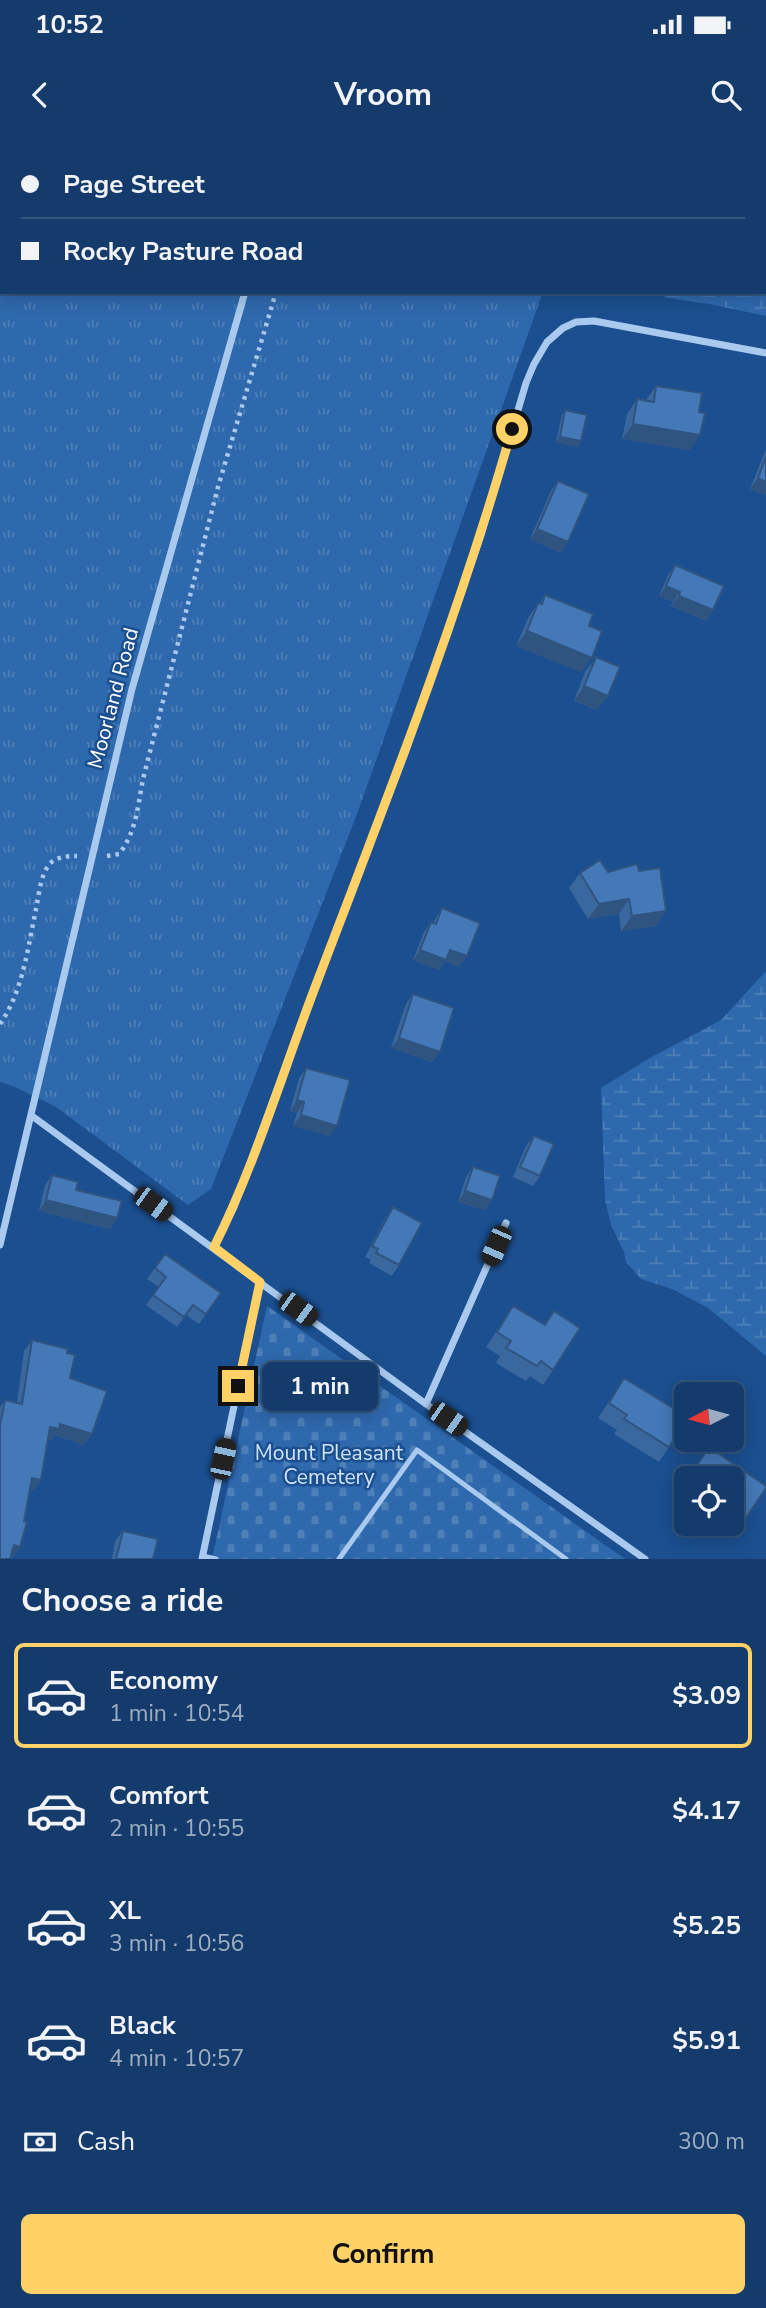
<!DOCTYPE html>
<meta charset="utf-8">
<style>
body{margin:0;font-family:"Nunito Sans",sans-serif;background:#214673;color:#f1f3f6;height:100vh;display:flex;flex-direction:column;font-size:26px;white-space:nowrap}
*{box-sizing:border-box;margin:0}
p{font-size:23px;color:#9dadc1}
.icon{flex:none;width:38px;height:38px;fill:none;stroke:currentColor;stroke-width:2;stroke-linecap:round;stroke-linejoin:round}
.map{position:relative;height:1419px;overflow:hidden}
.sheet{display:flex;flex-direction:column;background:#143b6b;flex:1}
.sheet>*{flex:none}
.guide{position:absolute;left:0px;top:0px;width:766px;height:154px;box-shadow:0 4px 18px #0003,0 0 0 2px #33557e;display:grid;align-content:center;height:154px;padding:0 21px;background:#143b6b}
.needle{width:46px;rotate:264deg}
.fabs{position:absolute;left:674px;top:1242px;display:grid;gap:14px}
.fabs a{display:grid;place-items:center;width:70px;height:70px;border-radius:10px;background:#143b6b;box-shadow:0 4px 18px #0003,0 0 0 2px #33557e;font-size:35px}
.end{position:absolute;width:32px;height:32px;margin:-16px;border:9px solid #ffd166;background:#111;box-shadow:0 0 0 4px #111}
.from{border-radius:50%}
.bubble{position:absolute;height:49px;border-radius:10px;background:#143b6b;box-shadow:0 4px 18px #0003,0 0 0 2px #33557e;font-size:23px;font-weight:700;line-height:49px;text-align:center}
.car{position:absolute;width:21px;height:42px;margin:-21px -10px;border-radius:9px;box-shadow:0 0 5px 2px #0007;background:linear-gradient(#222 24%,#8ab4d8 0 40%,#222 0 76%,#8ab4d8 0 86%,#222 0)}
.guide b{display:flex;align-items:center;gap:24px;height:66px;font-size:26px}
.guide b+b{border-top:2px solid #33557e}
.guide i{width:18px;height:18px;background:#f1f3f6}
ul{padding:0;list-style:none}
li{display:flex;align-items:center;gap:21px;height:105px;margin:0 14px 10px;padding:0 7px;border:4px solid transparent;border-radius:10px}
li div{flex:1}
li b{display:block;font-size:26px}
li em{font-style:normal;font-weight:700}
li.active{border-color:#ffd166}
li>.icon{width:63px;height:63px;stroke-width:1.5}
h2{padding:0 21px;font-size:32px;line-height:84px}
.pay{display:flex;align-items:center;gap:18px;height:77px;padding:0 21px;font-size:26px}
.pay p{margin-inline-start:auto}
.primary-button{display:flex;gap:14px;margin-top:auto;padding:14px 21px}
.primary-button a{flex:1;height:80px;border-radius:10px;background:#ffd166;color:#111;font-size:28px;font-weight:700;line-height:80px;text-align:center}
.status{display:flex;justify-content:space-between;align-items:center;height:49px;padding:0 35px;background:#143b6b;direction:ltr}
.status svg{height:19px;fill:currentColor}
header{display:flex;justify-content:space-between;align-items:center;height:91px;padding:0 21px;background:#143b6b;font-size:32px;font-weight:700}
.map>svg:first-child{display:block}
.grass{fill:url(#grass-tufts)}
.wetland{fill:url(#wetland-marsh)}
.cemetery{fill:url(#cemetery-stones)}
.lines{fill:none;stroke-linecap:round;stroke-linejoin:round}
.path{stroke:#a9c9ee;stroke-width:4.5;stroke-dasharray:3.5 5;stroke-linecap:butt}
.service{stroke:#a9c9ee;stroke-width:5}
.minor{stroke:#a9c9ee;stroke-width:7}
.wall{fill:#3a679d}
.shaded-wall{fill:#305480}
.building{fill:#4478b7;stroke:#305480;stroke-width:2}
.route{stroke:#ffd166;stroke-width:9}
.labels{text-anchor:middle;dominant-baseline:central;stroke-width:5;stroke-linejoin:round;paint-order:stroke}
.street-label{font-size:21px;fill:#fff;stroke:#1b4f8f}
.park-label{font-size:21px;fill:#cfe3fa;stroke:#1b4f8f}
</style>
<div class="status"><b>10:52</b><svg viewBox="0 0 49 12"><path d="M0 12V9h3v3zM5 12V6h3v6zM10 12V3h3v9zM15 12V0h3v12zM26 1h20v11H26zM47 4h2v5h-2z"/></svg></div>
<header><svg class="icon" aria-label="back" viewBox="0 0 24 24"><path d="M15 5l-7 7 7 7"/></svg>Vroom<svg class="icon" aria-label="search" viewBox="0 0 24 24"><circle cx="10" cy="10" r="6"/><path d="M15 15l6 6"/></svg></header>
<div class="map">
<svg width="766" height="1419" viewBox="0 0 766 1419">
<defs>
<pattern id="grass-tufts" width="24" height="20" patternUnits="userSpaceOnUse" patternTransform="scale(1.75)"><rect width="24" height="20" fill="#2e69ad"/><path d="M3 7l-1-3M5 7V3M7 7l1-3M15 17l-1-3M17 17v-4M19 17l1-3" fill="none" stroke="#4d80b9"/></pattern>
<pattern id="wetland-marsh" width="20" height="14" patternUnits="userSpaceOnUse" patternTransform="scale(1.75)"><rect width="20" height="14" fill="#2e69ad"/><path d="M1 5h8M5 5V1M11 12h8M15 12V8" fill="none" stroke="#4d80b9"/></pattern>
<pattern id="cemetery-stones" width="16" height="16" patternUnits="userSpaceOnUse" patternTransform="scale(1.75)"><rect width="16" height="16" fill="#2e69ad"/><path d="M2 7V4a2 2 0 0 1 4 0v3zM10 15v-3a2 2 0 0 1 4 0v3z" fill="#4d80b9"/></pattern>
</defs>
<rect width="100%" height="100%" fill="#1b4f8f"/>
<path class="grass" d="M0 0H766V54L765 2H2V152H543L357 674 211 1049 188 1065 56 967 15 947 0 942Z"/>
<path class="wetland" d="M652 0H766V176L709 164 667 158 655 152H765V2H651Z
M766 831V1216L708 1168 672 1149 641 1139 626 1122 624 1112 611 1085 605 1060 601 948 648 919 721 880Z"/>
<path class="cemetery" d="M267 1166 625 1419H212Z"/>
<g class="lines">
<path class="path" d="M319 2 320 0
M107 716 119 714C136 693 138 665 143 639L218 347 276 152
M0 884C23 851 28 807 36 769 39 755 40 738 48 726 54 717 66 716 77 716"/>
<path class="service" d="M203 1416 216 1419
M339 1419 417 1310 566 1419"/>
<path class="minor" d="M184 0 186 2
M285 2V0
M32 976 426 1264 645 1419
M0 1105 132 549 245 152
M214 1107 234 1067 318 838 404 616 481 395 526 243 534 224 547 202 563 188 576 182 594 181 766 213
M426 1264 506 1083
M202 1419 260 1142"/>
</g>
<path class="wall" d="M656 246 690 310 622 299 627 274 637 259 646 260Z
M565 270 581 301 578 307 556 302 562 275Z
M766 309V355L750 349Z
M558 341 568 402 561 413 530 399 551 351Z
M675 425 713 470 706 481 671 466 673 462 659 456 668 435Z
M545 455 589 486 581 532 516 506 528 478 538 463H540Z
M596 517 597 570 574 561 585 532Z
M608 732 656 786 621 791 619 774 588 779 569 748 580 733Z
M442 768 467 816 459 827 445 821 439 830 413 820 424 792 431 782 433 783Z
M413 854 440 912 432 922 391 908 406 864Z
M306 928 330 996 293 986 297 973 290 971 299 938Z
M534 996 540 1036 533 1046 513 1037 526 1006Z
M473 1027 492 1060 485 1070 458 1062 466 1037Z
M52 1035 117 1078 110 1089 39 1071 45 1045Z
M393 1067 399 1125 392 1136 369 1123 371 1120 365 1117 386 1077Z
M165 1114 221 1153 199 1184 186 1175 177 1187 146 1165 159 1147 147 1139Z
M513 1166 544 1185 554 1171 553 1230 543 1245 530 1236 526 1241 496 1223 500 1216 486 1207Z
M32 1200 67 1213 70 1238 92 1294 84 1305 55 1295 52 1300 48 1299 34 1350 30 1349 20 1407 13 1417 0 1419V1267L5 1260 17 1262 24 1211Z
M624 1238 669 1307 659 1322 614 1294 617 1290 598 1278Z
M732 1339 766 1348 735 1394 721 1384H732Z
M686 1341V1367L674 1358Z
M123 1391 153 1419H112L115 1401Z"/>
<path class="shaded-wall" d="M633 284 700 295 690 310 622 299Z
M560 297 581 301 578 307 556 302Z
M758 338 766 342V355L750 349Z
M537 389 568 402 561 413 530 399Z
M666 446 680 452 673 462 659 456Z
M679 456 713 470 706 481 671 466Z
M527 491 592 518 581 532 516 506Z
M584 546 608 556 597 570 574 561Z
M629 759 619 774 588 779 599 764Z
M666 771 656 786 621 791 632 776Z
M420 810H450L467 816 459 827 445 821 439 830 413 820Z
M399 898 440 912 432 922 391 908Z
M297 960 304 962 297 973 290 971Z
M301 975 337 986 330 996 293 986Z
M465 1051 492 1060 485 1070 458 1062Z
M46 1060 117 1078 110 1089 39 1071Z
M60 1284 92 1294 84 1305 55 1295 52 1300 43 1298 50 1287Z
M32 1338 41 1340 34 1350 25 1348Z
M14 1405 20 1407 13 1417 7 1416Z"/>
<path class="building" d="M656 246 702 253 699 272 705 273 700 295 633 284 637 259 654 262Z
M565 270 587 275 581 301 560 297Z
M766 316V342L758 338Z
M558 341 589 354 568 402 537 389Z
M675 425 724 446 713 470 679 456 680 452 666 446Z
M545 455 593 474 589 486 602 491 592 518 527 491 538 463 542 464Z
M596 517 620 527 608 556 584 546Z
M600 720 608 732 637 724 639 731 660 728 666 771 632 776 629 759 599 764 580 733Z
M442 768 480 783 467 816 450 810 446 820 420 810 431 782 436 784Z
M413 854 454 868 440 912 399 898Z
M306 928 350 940 337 986 301 975 304 962 297 960Z
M534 996 554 1004 540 1036 520 1027Z
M473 1027 500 1036 492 1060 465 1051Z
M52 1035 78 1042 76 1050 122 1061 117 1078 46 1060Z
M393 1067 422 1083 399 1125 376 1113 378 1109 372 1106Z
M165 1114 221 1153 206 1174 193 1165 184 1177 153 1155 166 1137 155 1128Z
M513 1166 545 1185 554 1171 580 1188 553 1230 541 1221 537 1226 506 1208 511 1201 497 1192Z
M32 1200 68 1209 67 1213 75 1215 70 1238 107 1251 92 1294 60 1284 59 1289 50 1287 41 1340 32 1338 24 1381 27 1382 20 1407 14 1405 10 1419H0V1285L5 1260 22 1264Z
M624 1238 686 1276V1279L669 1307 624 1279 627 1275 609 1263Z
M709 1307 766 1346V1348L745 1379 732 1370V1339H688Z
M123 1391 158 1399 153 1419H116Z"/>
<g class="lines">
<path class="route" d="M238 1246 260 1142 214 1107C257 1021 284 927 319 837 388 656 459 475 512 289"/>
</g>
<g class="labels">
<g class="street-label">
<text transform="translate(113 558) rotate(-75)">Moorland Road</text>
</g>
<g class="park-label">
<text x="329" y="1313">Mount Pleasant<tspan x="329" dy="24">Cemetery</tspan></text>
</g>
</g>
</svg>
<div class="fabs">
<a><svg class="needle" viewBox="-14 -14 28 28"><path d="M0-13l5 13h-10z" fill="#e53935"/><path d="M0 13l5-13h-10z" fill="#9dadc1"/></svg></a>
<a><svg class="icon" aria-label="locate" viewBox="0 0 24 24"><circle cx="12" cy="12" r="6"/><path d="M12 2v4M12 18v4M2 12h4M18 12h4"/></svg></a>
</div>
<i class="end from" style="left:512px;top:289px"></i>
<i class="end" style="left:238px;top:1246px"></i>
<div class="bubble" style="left:262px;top:1222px;width:116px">1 min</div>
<i class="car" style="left:153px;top:1064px;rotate:126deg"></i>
<i class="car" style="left:496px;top:1106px;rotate:204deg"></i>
<i class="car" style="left:298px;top:1169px;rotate:126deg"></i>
<i class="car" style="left:448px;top:1279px;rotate:125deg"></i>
<i class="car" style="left:223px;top:1319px;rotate:12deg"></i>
<div class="guide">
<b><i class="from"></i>Page Street</b>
<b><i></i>Rocky Pasture Road</b>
</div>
</div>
<section class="sheet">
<h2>Choose a ride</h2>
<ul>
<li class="active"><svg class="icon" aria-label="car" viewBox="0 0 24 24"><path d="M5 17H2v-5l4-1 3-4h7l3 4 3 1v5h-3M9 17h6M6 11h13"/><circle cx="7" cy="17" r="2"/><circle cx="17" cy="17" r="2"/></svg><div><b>Economy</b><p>1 min · 10:54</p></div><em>$3.09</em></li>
<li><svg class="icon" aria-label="car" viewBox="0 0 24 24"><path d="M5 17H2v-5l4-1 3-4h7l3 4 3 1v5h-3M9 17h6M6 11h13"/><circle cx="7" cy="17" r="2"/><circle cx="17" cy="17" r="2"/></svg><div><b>Comfort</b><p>2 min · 10:55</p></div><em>$4.17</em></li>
<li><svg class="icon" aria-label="car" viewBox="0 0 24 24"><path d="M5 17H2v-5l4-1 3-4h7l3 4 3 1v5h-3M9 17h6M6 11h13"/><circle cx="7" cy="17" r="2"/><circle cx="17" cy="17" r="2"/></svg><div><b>XL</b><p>3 min · 10:56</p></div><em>$5.25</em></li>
<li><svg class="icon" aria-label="car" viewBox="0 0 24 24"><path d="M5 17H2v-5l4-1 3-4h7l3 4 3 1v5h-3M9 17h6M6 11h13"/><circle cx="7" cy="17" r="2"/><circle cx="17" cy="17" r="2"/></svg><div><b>Black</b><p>4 min · 10:57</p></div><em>$5.91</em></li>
</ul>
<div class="pay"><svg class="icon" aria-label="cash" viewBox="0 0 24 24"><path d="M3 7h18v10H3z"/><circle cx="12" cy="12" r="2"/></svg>Cash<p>300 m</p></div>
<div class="primary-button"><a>Confirm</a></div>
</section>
